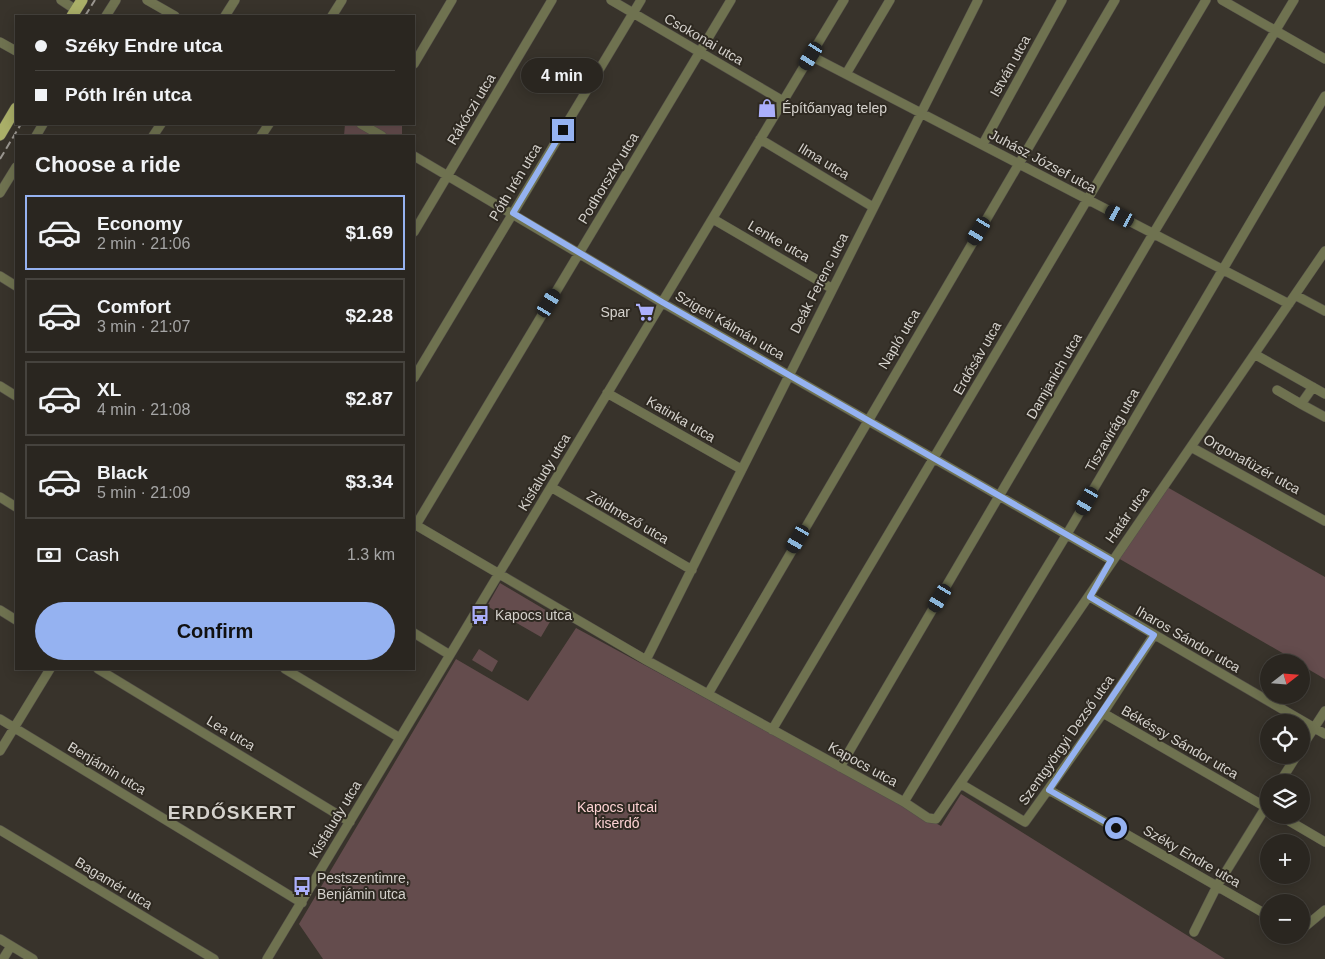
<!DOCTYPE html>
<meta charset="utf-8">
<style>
body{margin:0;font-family:Arial,sans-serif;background:#36322d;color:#f1f3f6;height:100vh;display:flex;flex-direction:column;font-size:19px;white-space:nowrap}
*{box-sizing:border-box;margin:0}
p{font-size:16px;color:#a5a5a5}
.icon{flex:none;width:28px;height:28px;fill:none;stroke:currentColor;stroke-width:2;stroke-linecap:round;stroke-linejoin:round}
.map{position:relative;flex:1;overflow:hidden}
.details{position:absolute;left:15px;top:135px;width:400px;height:535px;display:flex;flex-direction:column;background:#2a2620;border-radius:0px;box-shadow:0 2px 12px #0003,0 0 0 1px #46433e}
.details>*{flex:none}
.top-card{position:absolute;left:15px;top:15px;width:400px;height:110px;border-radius:0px;box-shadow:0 2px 12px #0003,0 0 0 1px #46433e;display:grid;align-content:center;height:110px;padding:0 20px;background:#2a2620}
.needle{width:32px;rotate:73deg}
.fabs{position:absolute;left:1260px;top:654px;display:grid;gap:10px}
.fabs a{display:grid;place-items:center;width:50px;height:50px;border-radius:50%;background:#2a2620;box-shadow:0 2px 12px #0003,0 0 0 1px #46433e;font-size:25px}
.end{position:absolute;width:22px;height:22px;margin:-11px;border:6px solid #95b2f1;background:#111;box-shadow:0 0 0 2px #111}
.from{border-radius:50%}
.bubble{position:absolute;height:35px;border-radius:18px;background:#2a2620;box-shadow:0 2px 12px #0003,0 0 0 1px #46433e;font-size:16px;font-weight:600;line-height:35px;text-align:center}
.car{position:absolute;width:15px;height:30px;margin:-15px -8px;border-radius:6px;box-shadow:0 0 4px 1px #0007;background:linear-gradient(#222 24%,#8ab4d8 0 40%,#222 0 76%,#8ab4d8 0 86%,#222 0)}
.top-card b{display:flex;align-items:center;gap:18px;height:48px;font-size:19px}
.top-card b+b{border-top:1px solid #46433e}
.top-card i{width:12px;height:12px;background:#f1f3f6}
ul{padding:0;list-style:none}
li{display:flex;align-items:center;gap:15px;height:75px;margin:0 10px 8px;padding:0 10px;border:2px solid #46433e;border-radius:0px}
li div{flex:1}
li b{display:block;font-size:19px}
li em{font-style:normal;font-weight:600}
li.on{border-color:#95b2f1}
li>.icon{width:45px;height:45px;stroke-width:1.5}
h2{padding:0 20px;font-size:22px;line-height:60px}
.pay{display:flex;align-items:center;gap:12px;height:55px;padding:0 20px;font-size:19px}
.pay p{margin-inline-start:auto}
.primary-button{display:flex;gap:10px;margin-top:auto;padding:10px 20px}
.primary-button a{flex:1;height:58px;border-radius:30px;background:#95b2f1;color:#111;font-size:20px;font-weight:600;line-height:58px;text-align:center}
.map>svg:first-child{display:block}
.green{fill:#644c4d}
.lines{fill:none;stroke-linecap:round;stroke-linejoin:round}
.minor-casing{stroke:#545048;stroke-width:10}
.major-casing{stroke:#545048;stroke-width:12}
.minor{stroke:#6f7250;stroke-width:9}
.major{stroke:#aaaf68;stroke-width:11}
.rail{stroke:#9a9690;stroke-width:2;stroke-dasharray:8 4;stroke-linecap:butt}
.route{stroke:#95b2f1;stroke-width:6}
.labels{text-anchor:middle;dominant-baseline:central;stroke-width:4;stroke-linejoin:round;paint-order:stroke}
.street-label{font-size:14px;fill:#d5d2cd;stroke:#2e2921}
.poi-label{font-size:14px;fill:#d5d2cd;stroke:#2e2921;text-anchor:start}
.park-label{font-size:14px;fill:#fdd2d3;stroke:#2e2921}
.district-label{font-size:19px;font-weight:bold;letter-spacing:1px;fill:#d5d2cd;stroke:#2e2921}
</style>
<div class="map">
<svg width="1325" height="959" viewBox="0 0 1325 959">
<rect width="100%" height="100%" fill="#38332b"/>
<path class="green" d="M345 124H402V136H344Z
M1167 487 1325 577V679L1301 665V662H1298L1118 558Z
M500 583 554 615 541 637 487 606Z
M576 628 941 826 961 794 1225 959H323L299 924 456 659 528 701Z
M479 649 498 661 492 672 472 660Z"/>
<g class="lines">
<g class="minor-casing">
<path id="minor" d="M61 0 76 10
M147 0 175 16
M611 0 783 101
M1222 0 1325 59
M106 16 116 0
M225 16 235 0
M332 16 342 0
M0 42 16 51
M811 56 1289 304
M414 64 452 0
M846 74 890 0
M361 124 382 136
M36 136 43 124
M153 136 161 124
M261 136 269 124
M760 139 873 207
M983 144 1062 0
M414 156 661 302 1111 560
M0 193 16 167
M713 219 831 288
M414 232 552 0
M0 276 16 286
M1295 295 1325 311
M1256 355 1325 394
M414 378 641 0
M0 386 16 396
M1277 390 1301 404 1313 387
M607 393 741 469
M1301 404 1325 417
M1191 447 1325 521
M551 487 692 570
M0 497 16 507
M414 524 646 660 904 802 928 818 936 819 1325 251
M416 525 731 0
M1090 597 1325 734
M0 610 16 620
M414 633 450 655
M646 660 978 0
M98 669 350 822
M285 669 400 738
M708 694 1115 0
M1103 713 1269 809
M0 719 302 903
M772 730 1206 0
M1301 748 1325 711
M0 751 50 669
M840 767 1153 234 1294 0
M1280 782 1297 755
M961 784 1025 822 1103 713 1154 635
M1049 790 1269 916
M904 802 1067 534 1325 96
M1279 815 1325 842
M0 830 214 959
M1301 930 1325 910
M1194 932 1217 886 1269 802
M0 939 33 959
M3 959 11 946
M267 959 844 0"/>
</g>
<g class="major-casing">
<path id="major" d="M72 16 82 0
M0 135 16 108"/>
</g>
<use href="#minor" class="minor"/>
<use href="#major" class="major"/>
<path class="rail" d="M85 16 95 0
M0 159 21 124"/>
</g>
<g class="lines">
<path class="route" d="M563 130 513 213 662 302 1111 560 1090 597 1154 635 1049 790 1116 828"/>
</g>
<defs>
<g id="shop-bare" transform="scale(1.5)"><path d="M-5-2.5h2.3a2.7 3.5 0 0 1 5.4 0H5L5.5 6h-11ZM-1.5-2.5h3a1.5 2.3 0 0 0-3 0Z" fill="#abaffb" stroke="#2e2921" stroke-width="2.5" paint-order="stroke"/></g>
<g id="supermarket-bare" transform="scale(1.5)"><path d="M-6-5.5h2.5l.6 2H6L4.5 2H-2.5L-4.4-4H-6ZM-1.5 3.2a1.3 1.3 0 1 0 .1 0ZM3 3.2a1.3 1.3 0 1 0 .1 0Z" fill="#abaffb" stroke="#2e2921" stroke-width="2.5" paint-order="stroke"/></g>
<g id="bus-bare" transform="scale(1.5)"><path d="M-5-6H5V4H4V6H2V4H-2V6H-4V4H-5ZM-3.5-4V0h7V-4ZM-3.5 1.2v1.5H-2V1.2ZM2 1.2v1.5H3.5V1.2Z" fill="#abaffb" stroke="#2e2921" stroke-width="2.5" paint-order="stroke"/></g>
</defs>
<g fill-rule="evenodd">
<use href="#shop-bare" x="767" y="108"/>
<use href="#supermarket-bare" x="645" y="312"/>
<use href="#bus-bare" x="480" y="615"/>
<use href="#bus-bare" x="302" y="886"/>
</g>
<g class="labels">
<g class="street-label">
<text transform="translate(704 39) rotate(30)">Csokonai utca</text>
<text transform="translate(1010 66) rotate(-61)">István utca</text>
<text transform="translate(471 109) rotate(-59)">Rákóczi utca</text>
<text transform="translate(824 161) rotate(31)">Ilma utca</text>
<text transform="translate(1043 161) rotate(28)">Juhász József utca</text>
<text transform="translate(608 178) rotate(-59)">Podhorszky utca</text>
<text transform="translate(515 182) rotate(-59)">Póth Irén utca</text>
<text transform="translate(779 241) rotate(30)">Lenke utca</text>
<text transform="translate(819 283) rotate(-63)">Deák Ferenc utca</text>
<text transform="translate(730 325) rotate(30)">Szigeti Kálmán utca</text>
<text transform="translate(899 339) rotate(-59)">Napló utca</text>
<text transform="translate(977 358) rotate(-60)">Erdősáv utca</text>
<text transform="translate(1054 376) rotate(-60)">Damjanich utca</text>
<text transform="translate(681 419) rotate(30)">Katinka utca</text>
<text transform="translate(1112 430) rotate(-60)">Tiszavirág utca</text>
<text transform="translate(1252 464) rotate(29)">Orgonafüzér utca</text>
<text transform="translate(544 472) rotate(-59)">Kisfaludy utca</text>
<text transform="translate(1127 515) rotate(-55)">Határ utca</text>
<text transform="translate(628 517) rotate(30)">Zöldmező utca</text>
<text transform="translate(1188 639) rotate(30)">Iharos Sándor utca</text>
<text transform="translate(231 733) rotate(31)">Lea utca</text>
<text transform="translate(1066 740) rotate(-55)">Szentgyörgyi Dezső utca</text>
<text transform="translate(1180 742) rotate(30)">Békéssy Sándor utca</text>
<text transform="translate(863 764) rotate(29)">Kapocs utca</text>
<text transform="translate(107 768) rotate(31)">Benjámin utca</text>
<text transform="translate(335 819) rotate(-59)">Kisfaludy utca</text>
<text transform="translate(1192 856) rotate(30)">Széky Endre utca</text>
<text transform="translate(114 883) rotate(31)">Bagamér utca</text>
</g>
<g class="poi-label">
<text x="782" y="108">Építőanyag telep</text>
<text x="630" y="312" text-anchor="end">Spar</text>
<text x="495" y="615">Kapocs utca</text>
<text x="317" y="878">Pestszentimre,<tspan x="317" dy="16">Benjámin utca</tspan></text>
</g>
<g class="park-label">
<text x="617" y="807">Kapocs utcai<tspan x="617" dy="16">kiserdő</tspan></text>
</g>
<g class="district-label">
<text x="232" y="812">ERDŐSKERT</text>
</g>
</g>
</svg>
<div class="fabs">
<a><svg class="needle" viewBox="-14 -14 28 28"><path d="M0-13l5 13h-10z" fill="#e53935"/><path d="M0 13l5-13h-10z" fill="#a5a5a5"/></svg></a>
<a><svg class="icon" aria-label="locate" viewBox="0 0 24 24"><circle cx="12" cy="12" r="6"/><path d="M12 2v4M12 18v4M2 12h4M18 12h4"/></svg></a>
<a><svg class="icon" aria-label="layers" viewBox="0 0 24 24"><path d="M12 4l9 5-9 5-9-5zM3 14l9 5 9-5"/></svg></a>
<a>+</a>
<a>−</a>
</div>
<i class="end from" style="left:1116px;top:828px"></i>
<i class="end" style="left:563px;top:130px"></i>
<div class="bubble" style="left:521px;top:58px;width:82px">4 min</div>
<i class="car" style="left:811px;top:56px;rotate:212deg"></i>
<i class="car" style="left:1120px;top:216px;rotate:298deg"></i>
<i class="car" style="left:979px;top:231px;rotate:211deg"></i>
<i class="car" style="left:549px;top:303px;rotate:31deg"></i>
<i class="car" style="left:1087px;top:501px;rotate:210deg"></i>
<i class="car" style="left:798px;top:539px;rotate:210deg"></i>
<i class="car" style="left:940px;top:598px;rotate:211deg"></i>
<div class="top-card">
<b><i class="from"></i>Széky Endre utca</b>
<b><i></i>Póth Irén utca</b>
</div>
<section class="details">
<h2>Choose a ride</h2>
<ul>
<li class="on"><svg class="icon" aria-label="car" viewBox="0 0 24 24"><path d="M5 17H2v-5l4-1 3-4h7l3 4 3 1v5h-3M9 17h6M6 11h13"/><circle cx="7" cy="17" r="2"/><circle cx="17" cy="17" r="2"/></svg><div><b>Economy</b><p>2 min · 21:06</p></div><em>$1.69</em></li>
<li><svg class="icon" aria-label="car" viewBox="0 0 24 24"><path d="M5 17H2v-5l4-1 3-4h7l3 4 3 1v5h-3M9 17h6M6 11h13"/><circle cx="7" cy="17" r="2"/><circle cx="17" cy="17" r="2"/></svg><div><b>Comfort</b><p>3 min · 21:07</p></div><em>$2.28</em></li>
<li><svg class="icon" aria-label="car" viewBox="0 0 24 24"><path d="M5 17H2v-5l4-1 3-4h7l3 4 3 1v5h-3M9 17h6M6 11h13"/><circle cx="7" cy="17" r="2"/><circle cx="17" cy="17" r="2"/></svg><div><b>XL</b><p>4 min · 21:08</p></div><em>$2.87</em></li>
<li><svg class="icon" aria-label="car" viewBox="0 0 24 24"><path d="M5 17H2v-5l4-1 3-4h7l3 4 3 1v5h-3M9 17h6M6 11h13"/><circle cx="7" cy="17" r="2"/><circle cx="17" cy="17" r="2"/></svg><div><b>Black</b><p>5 min · 21:09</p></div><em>$3.34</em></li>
</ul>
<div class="pay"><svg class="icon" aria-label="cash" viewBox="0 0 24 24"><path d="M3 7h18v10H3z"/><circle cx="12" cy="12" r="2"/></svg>Cash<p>1.3 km</p></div>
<div class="primary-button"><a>Confirm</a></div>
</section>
</div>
